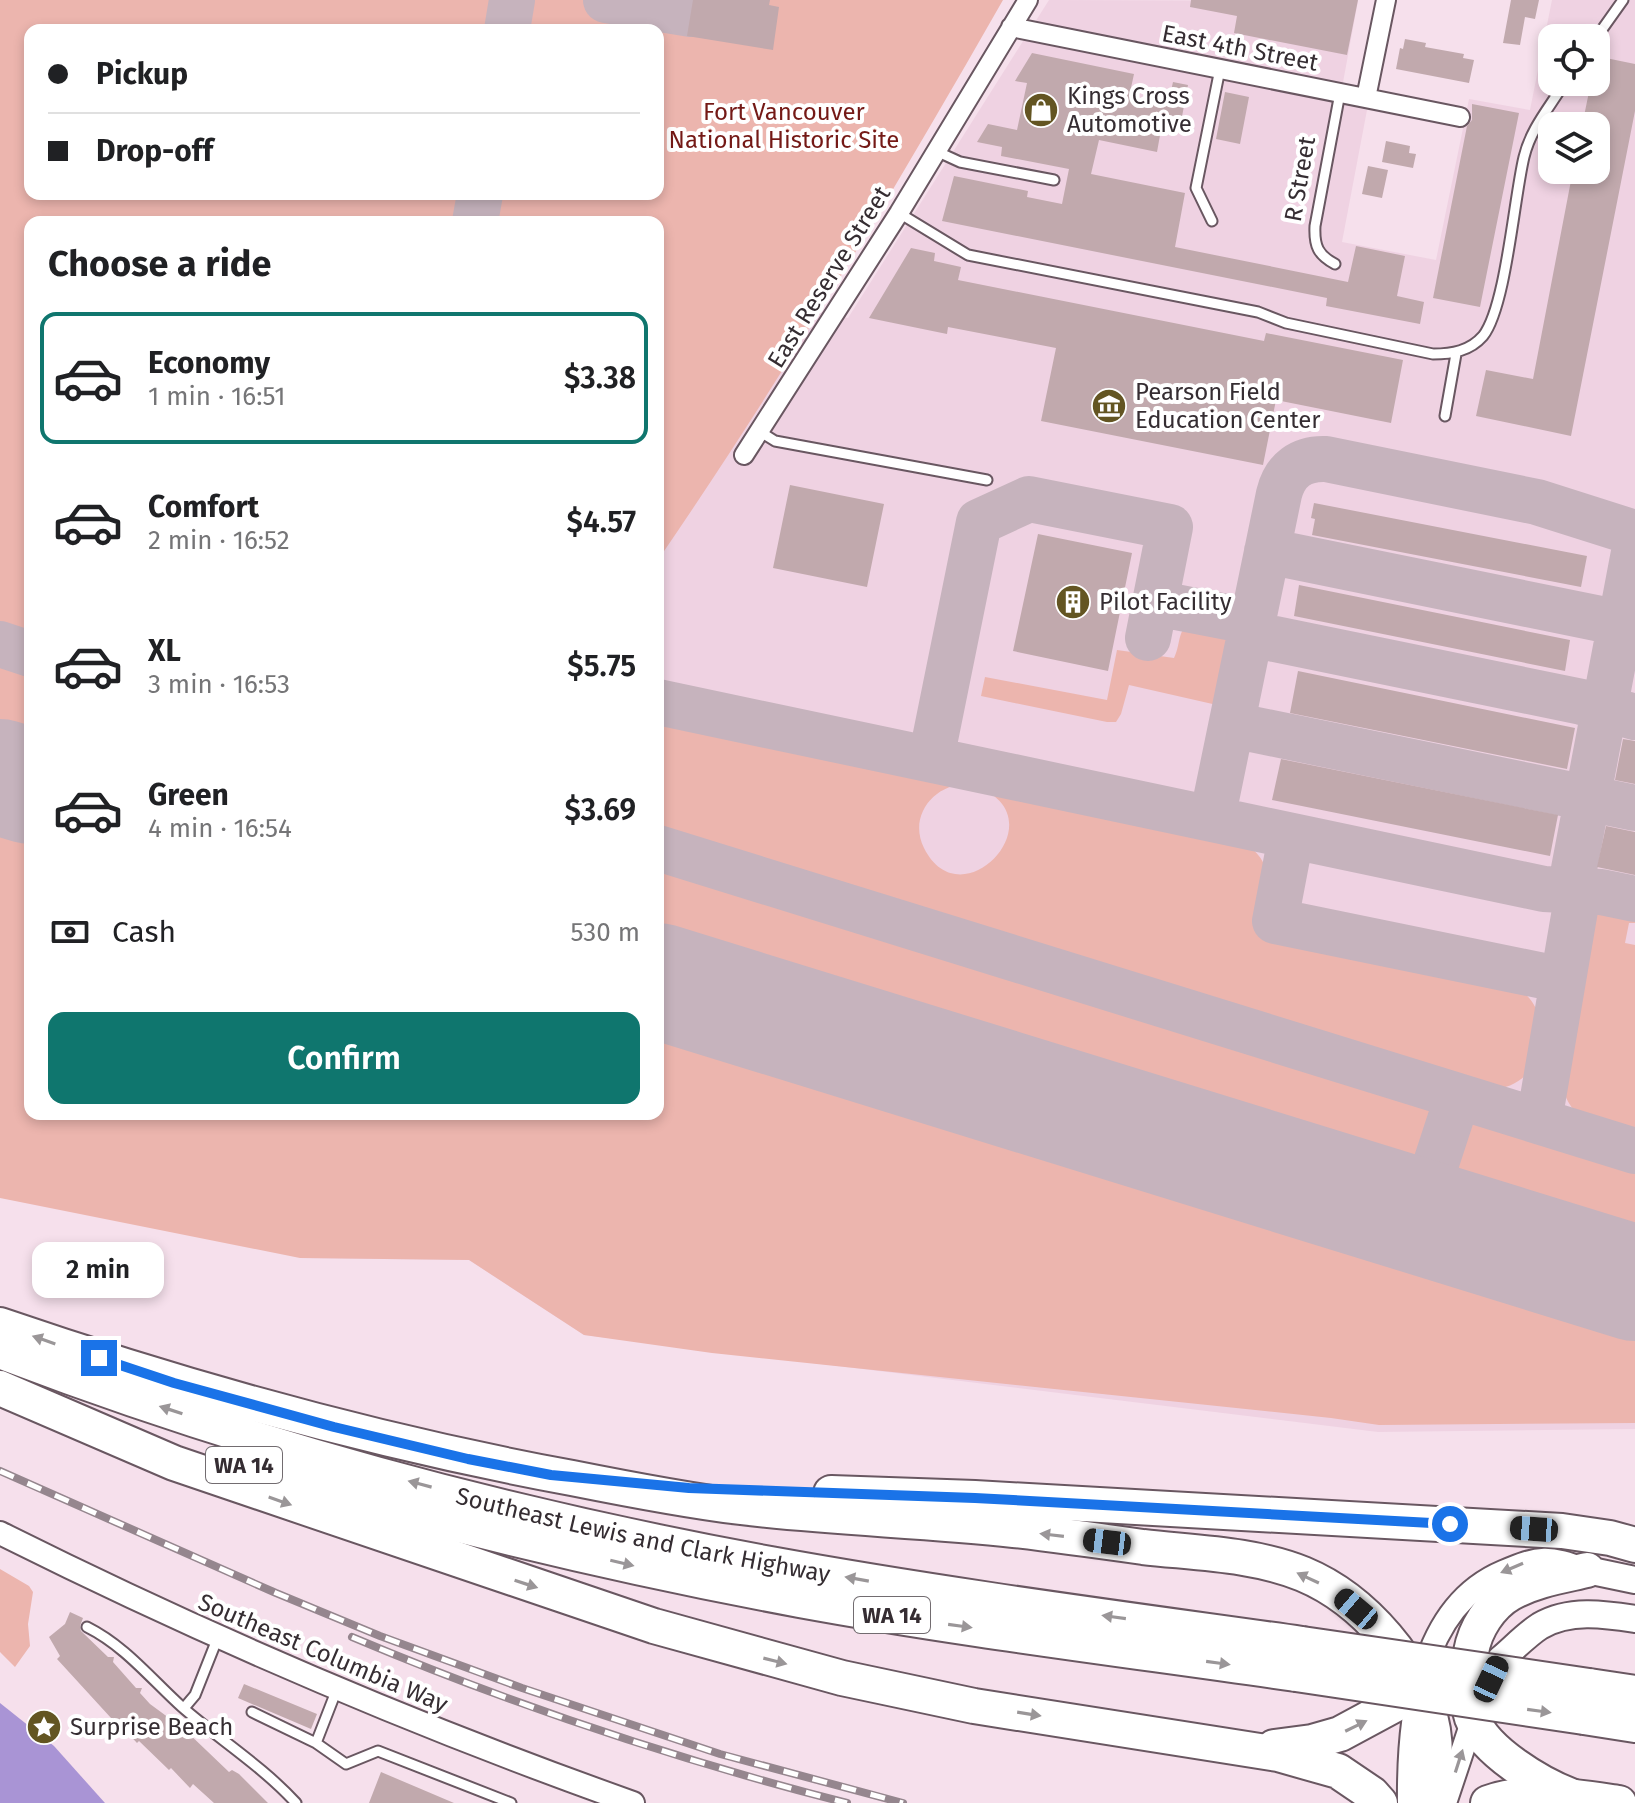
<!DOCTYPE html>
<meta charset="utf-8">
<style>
body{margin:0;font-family:"Fira Sans",sans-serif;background:#f2f2f2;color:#202124;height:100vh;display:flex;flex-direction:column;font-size:30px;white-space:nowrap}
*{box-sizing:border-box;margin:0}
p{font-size:26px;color:#757577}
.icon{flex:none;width:44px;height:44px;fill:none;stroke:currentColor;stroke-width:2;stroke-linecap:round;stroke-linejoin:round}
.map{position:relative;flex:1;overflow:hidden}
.side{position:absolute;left:24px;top:216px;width:640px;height:904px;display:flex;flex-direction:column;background:#fff;border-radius:16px;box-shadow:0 4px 12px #0003}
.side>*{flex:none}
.top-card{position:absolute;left:24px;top:24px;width:640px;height:176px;border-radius:16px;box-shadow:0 4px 12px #0003;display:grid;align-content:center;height:176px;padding:0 24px;background:#fff}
.tools{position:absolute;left:1538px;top:24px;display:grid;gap:16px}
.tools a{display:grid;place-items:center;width:72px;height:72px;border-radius:16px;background:#fff;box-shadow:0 4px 12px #0003;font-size:40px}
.end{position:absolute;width:36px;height:36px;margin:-18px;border:10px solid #1a73e8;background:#fff;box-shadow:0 0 0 4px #fff}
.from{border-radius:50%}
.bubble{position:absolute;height:56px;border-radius:16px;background:#fff;box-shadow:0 4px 12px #0003;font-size:26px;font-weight:600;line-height:56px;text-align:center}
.car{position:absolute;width:24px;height:48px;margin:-24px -12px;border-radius:10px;box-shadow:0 0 6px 2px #0007;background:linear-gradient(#222 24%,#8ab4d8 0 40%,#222 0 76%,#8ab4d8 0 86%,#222 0)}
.top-card b{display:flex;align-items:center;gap:28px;height:76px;font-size:30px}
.top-card b+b{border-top:2px solid #e0e0e0}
.top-card i{width:20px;height:20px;background:#202124}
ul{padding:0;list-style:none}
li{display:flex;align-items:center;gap:24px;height:132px;margin:0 16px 12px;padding:0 8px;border:4px solid transparent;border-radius:16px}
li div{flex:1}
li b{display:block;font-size:30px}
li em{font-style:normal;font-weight:600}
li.active{border-color:#0f766e}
li>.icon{width:72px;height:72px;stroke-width:1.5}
h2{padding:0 24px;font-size:36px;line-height:96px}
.pay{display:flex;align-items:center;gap:20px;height:88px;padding:0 24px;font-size:30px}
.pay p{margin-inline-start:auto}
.primary-button{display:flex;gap:16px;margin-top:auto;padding:16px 24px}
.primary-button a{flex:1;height:92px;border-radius:16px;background:#0f766e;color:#fff;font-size:32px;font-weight:600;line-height:92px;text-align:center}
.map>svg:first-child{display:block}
.built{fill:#efd2e2;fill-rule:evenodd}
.green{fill:#ecb5ae;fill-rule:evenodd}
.water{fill:#a994d5}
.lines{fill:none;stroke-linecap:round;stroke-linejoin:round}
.taxiway{stroke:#c6b3bd;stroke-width:46}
.runway{stroke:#c6b3bd;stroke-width:116}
.building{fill:#c1a9ad}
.service-casing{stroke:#695761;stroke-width:13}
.minor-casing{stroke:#695761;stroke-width:22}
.tertiary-casing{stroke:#695761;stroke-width:26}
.secondary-casing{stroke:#695761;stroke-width:30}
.motorway-casing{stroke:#695761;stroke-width:38}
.service{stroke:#fff;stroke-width:9}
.minor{stroke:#fff;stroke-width:18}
.tertiary{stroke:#fff;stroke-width:22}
.secondary{stroke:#fff;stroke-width:26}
.motorway{stroke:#fff;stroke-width:34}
.rail-casing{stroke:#95868e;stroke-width:8}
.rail{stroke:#fff;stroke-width:5;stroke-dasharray:15;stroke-linecap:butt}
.motorway-bridge-casing{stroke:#695761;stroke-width:38;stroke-linecap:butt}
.motorway-bridge{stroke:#fff;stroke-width:34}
.oneway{fill:#9a9698}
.route{stroke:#1a73e8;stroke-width:10}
.labels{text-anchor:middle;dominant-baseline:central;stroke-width:8;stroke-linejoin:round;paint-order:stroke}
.shield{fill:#fff;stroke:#726c70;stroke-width:2}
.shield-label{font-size:22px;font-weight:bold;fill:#352d32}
.street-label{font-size:24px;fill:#352d32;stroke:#fff}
.poi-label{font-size:24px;fill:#352d32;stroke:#fff;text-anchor:start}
.park-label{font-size:24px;fill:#741916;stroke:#fff}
</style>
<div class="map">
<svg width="1635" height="1803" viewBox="0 0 1635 1803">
<rect width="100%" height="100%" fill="#f6e0ec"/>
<path class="built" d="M1049 0 1358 1 1339 104 1367 110 1342 242 1436 260 1469 99 1530 110 1552 0H1635V1429L1378 1432 584 1335 469 1260 300 1258 658 1114V557L820 312 848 318ZM1552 38H1596V82H1552ZM1552 126H1596V170H1552Z
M0 604 30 613V921L0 911Z"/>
<path class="green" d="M0 0H1003C894 191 782 379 658 560V222H30V642L0 632ZM30 30H658V194H30Z
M1198 622C1214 625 1226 625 1230 643L1217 705 1129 685 1121 714 1116 722H1107L981 696 985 677 1107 700 1117 650 1174 658C1182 642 1176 624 1198 622Z
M0 657 30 666V761L0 752Z
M658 713 1242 842C1282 865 1264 896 1258 932L1513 985C1565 1013 1544 1102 1475 1088L658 835ZM967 784C1067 809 963 926 924 848 908 816 934 784 967 784Z
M0 801 30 811V1114H658V1006L1635 1309V1423L1379 1425 1331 1418 712 1353 584 1335 469 1260 300 1258 0 1198Z
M658 861 1399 1090 1436 1108 1429 1151 1411 1189 658 956Z
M1603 901 1635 907V923H1629L1625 943 1635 945V1138C1602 1128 1568 1122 1562 1083L1592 910Z
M1473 1117 1507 1124 1635 1164V1259L1444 1199C1446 1175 1451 1131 1473 1117Z
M0 1569 29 1586 33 1592 28 1624 30 1646 15 1667 0 1652Z"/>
<path class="water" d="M0 1703 54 1746 105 1803H0Z"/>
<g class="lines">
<path class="taxiway" d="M606 0 691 14
M507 30 512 0
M475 222 480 194
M1635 533 1537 502 1326 459C1301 458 1285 470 1279 494L1212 819 1544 889 1601 892 1635 899
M1267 551 1635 626
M1155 603 1253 622
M1250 634 1582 702 1635 717
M0 644 30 654
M658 702 1212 819
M1232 725 1635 808
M931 759 979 522 1029 499 1170 527 1148 638
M1291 837 1275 921 1563 980
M658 848 1635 1151
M1539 1121 1575 910 1574 869 1635 547
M1399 1209H1412L1424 1200 1458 1096"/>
<path class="runway" d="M0 777 30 786
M658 981 1635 1283"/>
</g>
<path class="building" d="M693 0H770L769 5 779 7 773 50 687 36Z
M1191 0H1358L1347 55 1234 33 1237 16 1190 7Z
M1511 0H1539L1535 19 1525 17 1520 45 1503 43Z
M1405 39 1426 43 1425 47 1464 54 1463 58 1474 60 1469 83 1396 69 1400 48 1403 49Z
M1032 53 1134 74 1129 97 1168 104 1173 82 1188 85 1180 127 1162 124 1157 152 1099 140 1091 174 1185 193 1175 247 1348 282 1356 246 1405 256 1397 296 1424 302 1420 324 1326 306 1327 298 942 221 954 176 1028 191 1027 197 1062 204 1069 169 1001 156 1002 147 977 142 988 124 1017 130 1027 83 1015 81Z
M1596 56 1635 64V111L1571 436 1476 416 1486 370 1533 379 1573 170H1596V126H1582L1591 82H1596Z
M1225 92 1249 97 1240 144 1216 139Z
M1472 104 1519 113 1480 307 1433 298 1467 126 1472 120Z
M1386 141 1410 146 1409 153 1416 154 1413 168 1382 162Z
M1368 166 1388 170 1382 198 1362 194Z
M911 248 935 253 934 261 961 267 958 280 1264 341 1266 333 1403 360 1391 423 1276 400 1263 465 1041 421 1056 348 948 327 947 334 869 318Z
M790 485 884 504 867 587 773 568Z
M1314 503 1587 556 1581 587 1312 535 1315 519 1311 518Z
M1038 534 1132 553 1108 671 1013 651Z
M1299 585 1570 640 1565 671 1294 616Z
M1298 671 1575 728 1567 769 1290 713Z
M1623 739 1635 741V784L1615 780Z
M1281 759 1558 815 1550 856 1272 800Z
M1606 826 1635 832V875L1597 867Z
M70 1612 83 1618 80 1626 81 1631 108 1657H114L113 1662 136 1688H142L140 1693 150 1704 184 1729 229 1772 232 1770 239 1774 268 1803H214L193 1784 190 1788 171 1768 169 1770 139 1741 137 1743 123 1728 122 1730 57 1659 60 1656 49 1637 65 1624Z
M244 1684 317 1714 311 1729 238 1698Z
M381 1772 454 1803H369Z"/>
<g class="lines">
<g class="service-casing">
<path id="service" d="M1596 38 1623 0
M936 151 960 162 1054 180
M899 213 968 255 1258 312 1286 323 1433 354C1452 354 1470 351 1483 336 1506 307 1514 198 1524 157 1531 128 1550 107 1565 82
M1212 221 1196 188 1220 69
M1335 264C1318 255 1314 246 1315 226L1340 93
M1445 416 1456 354
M759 431 775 441 987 480
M87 1627C125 1646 151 1679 182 1707 220 1740 262 1766 296 1803
M337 1689 316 1743 346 1764 378 1751 511 1803
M184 1708 195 1695 218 1637
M252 1712 316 1743"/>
</g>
<g class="minor-casing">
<path id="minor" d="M1011 27 1460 117
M1366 98 1386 0
M744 455 899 213 1028 0"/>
</g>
<g class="tertiary-casing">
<path id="tertiary" d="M0 1533C206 1636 416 1726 633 1803
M1409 1803C1408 1722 1418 1608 1503 1572 1540 1556 1548 1556 1586 1570
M1445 1803 1475 1713"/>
</g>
<g class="secondary-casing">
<path id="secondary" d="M1587 1570 1635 1580
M1501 1659C1513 1649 1526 1635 1540 1626 1569 1609 1604 1614 1635 1619"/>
</g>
<g class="motorway-casing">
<g id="motorway">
<path d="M0 1325C187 1389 377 1442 572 1478 627 1489 683 1500 740 1507 831 1518 923 1520 1014 1530 1057 1535 1100 1541 1143 1547 1196 1553 1254 1554 1303 1574 1363 1599 1422 1665 1433 1730 1437 1755 1434 1779 1432 1803"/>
<path id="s1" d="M0 1351C248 1446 509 1516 770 1564 946 1596 1124 1619 1302 1644"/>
<path d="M0 1388 174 1463 654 1626 842 1678 974 1706 1278 1754 1338 1771 1372 1794 1380 1803"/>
<path d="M243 1465C426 1520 612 1565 800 1600 964 1630 1130 1650 1296 1674"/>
<path d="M831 1493 975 1498 1562 1531 1610 1538 1635 1545"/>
<path d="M1589 1686 1635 1693"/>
<path d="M1584 1717 1635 1725"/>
<path d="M1274 1747 1312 1742 1340 1734 1431 1685"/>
<path d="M1571 1796C1540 1784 1485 1752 1472 1718 1466 1700 1467 1670 1471 1652 1475 1629 1490 1605 1511 1593 1535 1580 1561 1576 1587 1570"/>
<path d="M1488 1803C1528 1788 1577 1797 1619 1803"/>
</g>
</g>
<use href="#service" class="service"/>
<use href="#minor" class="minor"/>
<use href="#tertiary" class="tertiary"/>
<use href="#secondary" class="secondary"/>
<use href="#motorway" class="motorway"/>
<g class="rail-casing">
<path id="rail" d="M0 1471 276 1593 380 1636 522 1688 720 1754 903 1803
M352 1637C511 1704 678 1760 847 1803"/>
</g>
<use href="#rail" class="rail"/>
<g class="motorway-bridge-casing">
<path id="motorway-bridge" d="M1302 1644 1589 1686
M1296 1674 1584 1717"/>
</g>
<use href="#motorway-bridge" class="motorway-bridge"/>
</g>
<defs><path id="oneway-solid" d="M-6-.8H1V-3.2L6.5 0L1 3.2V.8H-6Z" transform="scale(2)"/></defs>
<g class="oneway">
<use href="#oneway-solid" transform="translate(44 1340) rotate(-161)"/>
<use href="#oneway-solid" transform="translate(171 1410) rotate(-162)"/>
<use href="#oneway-solid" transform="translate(420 1484) rotate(-165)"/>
<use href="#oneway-solid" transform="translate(280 1501) rotate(19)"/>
<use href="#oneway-solid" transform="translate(1052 1535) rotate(-173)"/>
<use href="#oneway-solid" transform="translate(622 1563) rotate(13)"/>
<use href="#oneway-solid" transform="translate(1512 1568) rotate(157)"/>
<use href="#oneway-solid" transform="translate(1308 1578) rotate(-155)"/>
<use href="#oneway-solid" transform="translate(857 1579) rotate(-170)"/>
<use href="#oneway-solid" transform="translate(526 1584) rotate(18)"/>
<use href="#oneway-solid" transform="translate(1114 1617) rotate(-172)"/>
<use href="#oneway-solid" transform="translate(960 1626) rotate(8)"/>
<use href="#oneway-solid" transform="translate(775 1661) rotate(14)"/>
<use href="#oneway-solid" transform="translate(1218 1663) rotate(8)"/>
<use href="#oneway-solid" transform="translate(1539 1711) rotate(8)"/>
<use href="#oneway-solid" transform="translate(1029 1714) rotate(9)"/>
<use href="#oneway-solid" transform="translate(1356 1726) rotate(-26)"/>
<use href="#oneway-solid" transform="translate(1459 1761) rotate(-72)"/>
</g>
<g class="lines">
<path class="route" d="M99 1358 174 1383 334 1427 468 1459 551 1475 689 1488 975 1498 1450 1524"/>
</g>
<defs>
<g id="shop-disc" transform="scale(1.8)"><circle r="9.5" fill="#635522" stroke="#fff"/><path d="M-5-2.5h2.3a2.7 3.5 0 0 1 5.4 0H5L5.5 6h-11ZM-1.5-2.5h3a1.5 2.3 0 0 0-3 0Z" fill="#fff"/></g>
<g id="museum-disc" transform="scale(1.8)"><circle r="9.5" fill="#635522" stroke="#fff"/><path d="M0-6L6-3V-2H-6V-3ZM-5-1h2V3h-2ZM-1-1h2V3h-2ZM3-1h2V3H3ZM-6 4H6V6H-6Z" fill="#fff"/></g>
<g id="building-disc" transform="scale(1.8)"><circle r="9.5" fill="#635522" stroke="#fff"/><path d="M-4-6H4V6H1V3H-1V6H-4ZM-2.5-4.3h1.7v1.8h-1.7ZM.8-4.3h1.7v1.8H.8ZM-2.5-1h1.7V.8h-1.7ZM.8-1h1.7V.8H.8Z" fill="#fff"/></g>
<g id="sight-disc" transform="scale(1.8)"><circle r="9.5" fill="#635522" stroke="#fff"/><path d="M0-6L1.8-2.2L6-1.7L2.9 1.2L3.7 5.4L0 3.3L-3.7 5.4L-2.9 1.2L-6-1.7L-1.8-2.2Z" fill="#fff"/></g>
</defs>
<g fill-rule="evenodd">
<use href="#shop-disc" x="1041" y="110"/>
<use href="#museum-disc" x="1109" y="406"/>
<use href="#building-disc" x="1073" y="602"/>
<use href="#sight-disc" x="44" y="1727"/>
</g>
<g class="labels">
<g class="shield">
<rect x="206" y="1447" width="76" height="36" rx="6"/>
<rect x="854" y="1597" width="76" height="36" rx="6"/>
</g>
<g class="shield-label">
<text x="244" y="1465">WA 14</text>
<text x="892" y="1615">WA 14</text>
</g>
<g class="street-label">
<text transform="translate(1240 48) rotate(11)">East 4th Street</text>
<text transform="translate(1300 179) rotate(-80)">R Street</text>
<text transform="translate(829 277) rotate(-58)">East Reserve Street</text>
<text stroke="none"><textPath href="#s1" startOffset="670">Southeast Lewis and Clark Highway</textPath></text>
<text transform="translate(323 1653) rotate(23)">Southeast Columbia Way</text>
</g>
<g class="poi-label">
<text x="1067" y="96">Kings Cross<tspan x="1067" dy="28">Automotive</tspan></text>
<text x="1135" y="392">Pearson Field<tspan x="1135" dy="28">Education Center</tspan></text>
<text x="1099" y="602">Pilot Facility</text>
<text x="70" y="1727">Surprise Beach</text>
</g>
<g class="park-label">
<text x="784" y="112">Fort Vancouver<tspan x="784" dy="28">National Historic Site</tspan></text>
</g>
</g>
</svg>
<div class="tools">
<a><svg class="icon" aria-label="locate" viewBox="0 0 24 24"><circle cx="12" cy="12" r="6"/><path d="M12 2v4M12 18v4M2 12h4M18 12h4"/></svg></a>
<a><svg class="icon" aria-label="layers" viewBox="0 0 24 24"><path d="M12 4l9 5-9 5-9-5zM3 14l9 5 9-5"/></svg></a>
</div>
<i class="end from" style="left:1450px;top:1524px"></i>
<i class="end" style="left:99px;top:1358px"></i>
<div class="bubble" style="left:32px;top:1242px;width:132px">2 min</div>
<i class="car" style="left:1534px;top:1529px;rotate:274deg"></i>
<i class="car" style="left:1107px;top:1542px;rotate:277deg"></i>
<i class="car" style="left:1356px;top:1609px;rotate:310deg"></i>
<i class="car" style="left:1491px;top:1679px;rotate:25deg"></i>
<div class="top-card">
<b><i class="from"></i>Pickup</b>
<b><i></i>Drop-off</b>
</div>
<section class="side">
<h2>Choose a ride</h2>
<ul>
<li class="active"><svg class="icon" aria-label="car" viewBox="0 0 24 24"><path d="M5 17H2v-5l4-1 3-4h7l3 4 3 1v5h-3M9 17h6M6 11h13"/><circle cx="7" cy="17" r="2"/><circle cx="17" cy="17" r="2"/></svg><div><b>Economy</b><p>1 min · 16:51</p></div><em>$3.38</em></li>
<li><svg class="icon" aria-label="car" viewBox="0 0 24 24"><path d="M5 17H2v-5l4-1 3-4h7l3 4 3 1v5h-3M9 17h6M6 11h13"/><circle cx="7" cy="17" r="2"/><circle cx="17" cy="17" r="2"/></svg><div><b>Comfort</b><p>2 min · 16:52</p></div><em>$4.57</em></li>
<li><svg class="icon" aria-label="car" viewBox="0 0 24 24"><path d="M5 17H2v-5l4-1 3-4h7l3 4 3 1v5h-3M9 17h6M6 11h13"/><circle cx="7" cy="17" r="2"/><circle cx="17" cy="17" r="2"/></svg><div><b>XL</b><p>3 min · 16:53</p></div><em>$5.75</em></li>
<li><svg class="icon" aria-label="car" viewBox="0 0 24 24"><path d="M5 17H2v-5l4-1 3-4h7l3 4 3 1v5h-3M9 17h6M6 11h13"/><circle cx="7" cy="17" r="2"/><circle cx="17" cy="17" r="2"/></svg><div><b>Green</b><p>4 min · 16:54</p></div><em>$3.69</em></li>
</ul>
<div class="pay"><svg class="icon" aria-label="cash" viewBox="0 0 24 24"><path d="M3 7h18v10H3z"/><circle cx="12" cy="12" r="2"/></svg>Cash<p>530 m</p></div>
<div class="primary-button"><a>Confirm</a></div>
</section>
</div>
